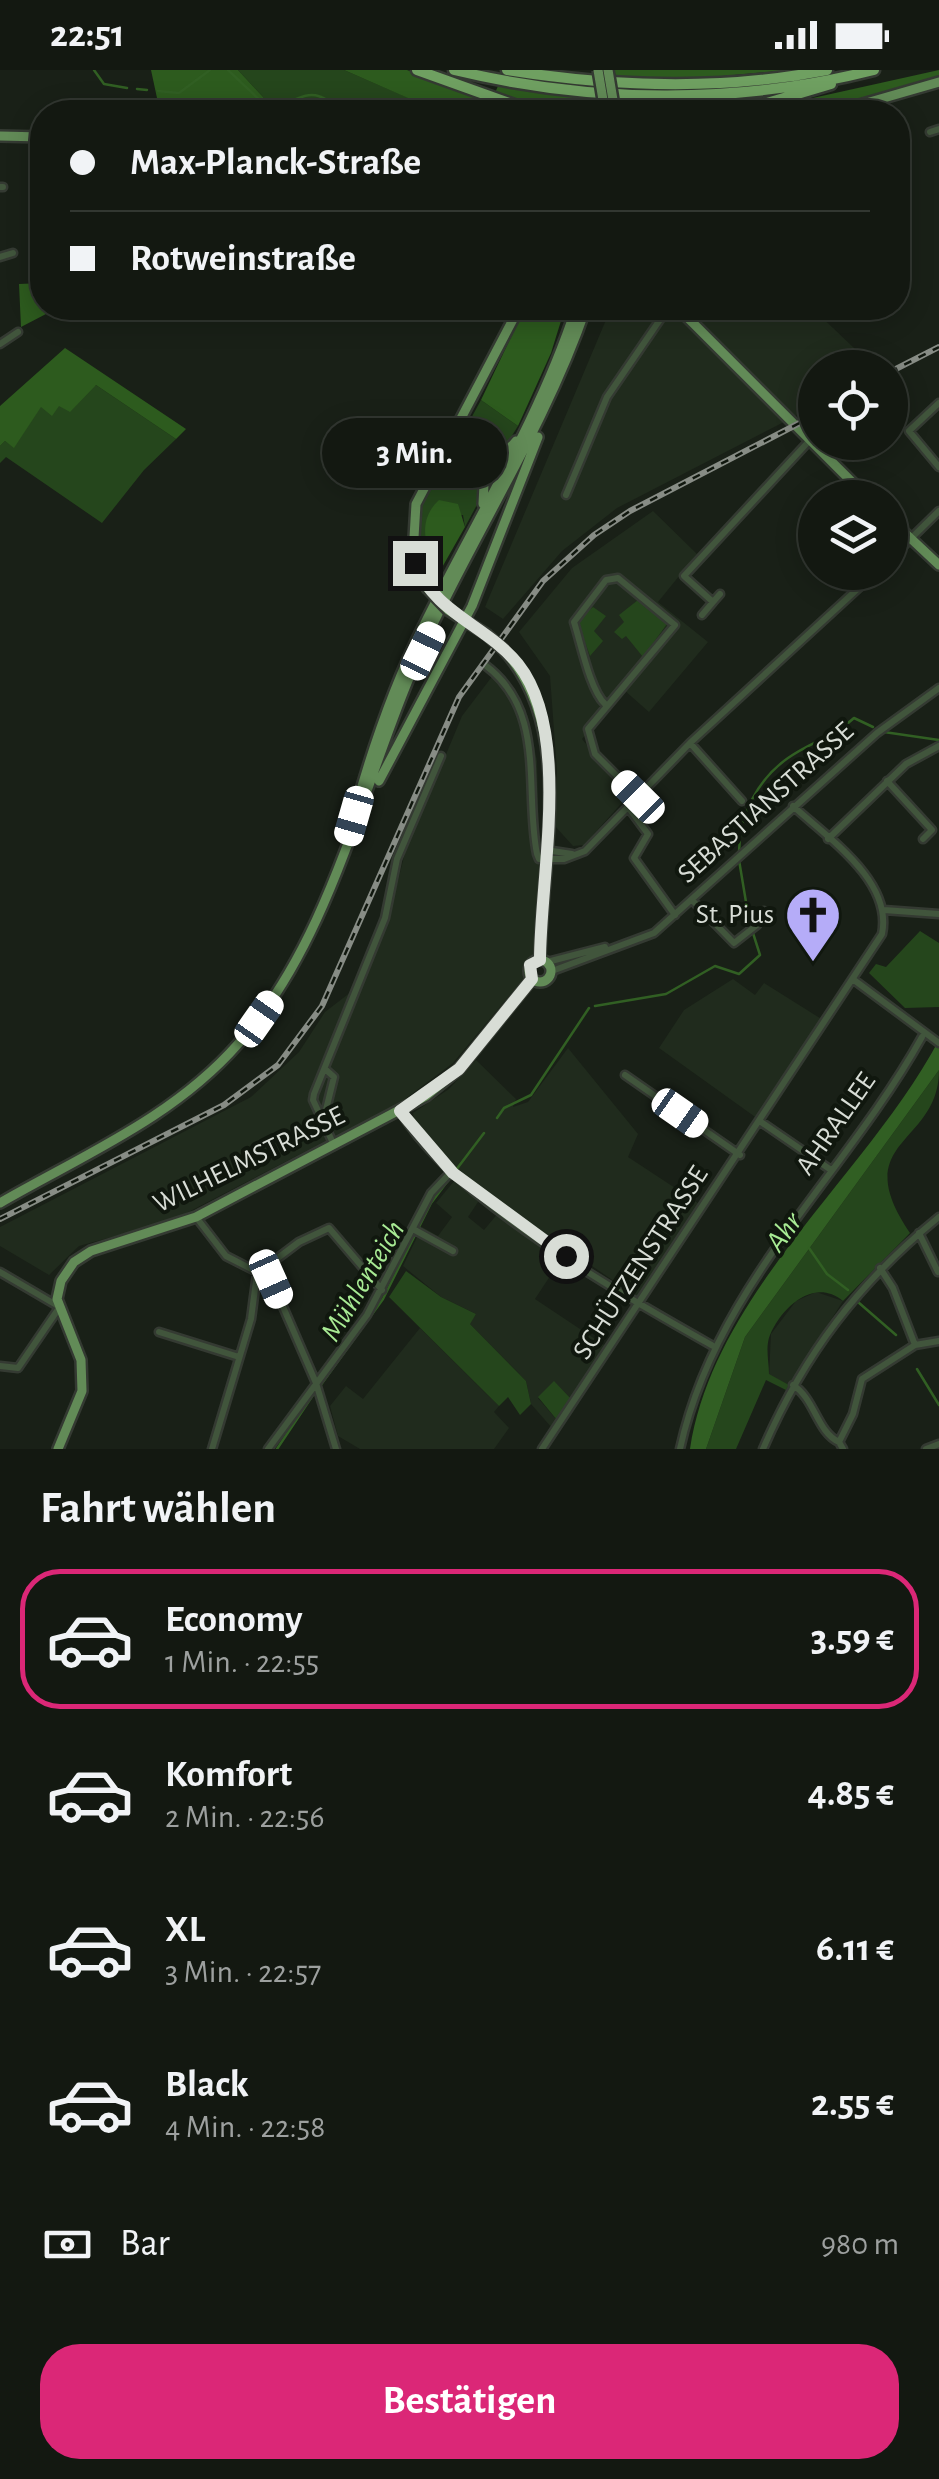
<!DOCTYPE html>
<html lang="de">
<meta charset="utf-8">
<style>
body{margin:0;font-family:"Alegreya Sans",sans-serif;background:#20251f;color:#f1f3f6;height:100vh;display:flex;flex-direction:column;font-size:38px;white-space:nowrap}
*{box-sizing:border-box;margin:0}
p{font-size:32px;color:#9da09f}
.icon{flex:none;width:55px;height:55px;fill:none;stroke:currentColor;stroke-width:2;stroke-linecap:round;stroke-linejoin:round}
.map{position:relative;height:1379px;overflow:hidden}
.details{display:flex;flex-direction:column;background:#131811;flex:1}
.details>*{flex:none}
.hud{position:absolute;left:30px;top:30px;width:880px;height:220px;border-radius:40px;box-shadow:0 5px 25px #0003,0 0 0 2px #323731;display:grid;align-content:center;height:220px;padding:0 40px;background:#131811}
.fabs{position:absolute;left:798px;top:280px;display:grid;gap:20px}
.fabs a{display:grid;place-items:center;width:110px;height:110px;border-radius:50%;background:#131811;box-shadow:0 5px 25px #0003,0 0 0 2px #323731;font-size:50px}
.end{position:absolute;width:45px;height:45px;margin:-22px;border:12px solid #d8ddd6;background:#111;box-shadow:0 0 0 5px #111}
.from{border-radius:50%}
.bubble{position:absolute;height:70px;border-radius:35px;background:#131811;box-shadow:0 5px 25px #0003,0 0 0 2px #323731;font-size:32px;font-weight:600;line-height:70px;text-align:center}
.car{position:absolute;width:30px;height:60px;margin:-30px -15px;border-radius:12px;box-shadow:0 0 8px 2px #0007;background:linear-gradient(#fff 24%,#345 0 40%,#fff 0 76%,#345 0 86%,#fff 0)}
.hud b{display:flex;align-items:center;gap:35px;height:95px;font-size:38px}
.hud b+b{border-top:2px solid #323731}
.hud i{width:25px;height:25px;background:#f1f3f6}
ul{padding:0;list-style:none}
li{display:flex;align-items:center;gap:30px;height:140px;margin:0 20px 15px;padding:0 20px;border:5px solid transparent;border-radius:40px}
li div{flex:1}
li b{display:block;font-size:38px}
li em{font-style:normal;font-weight:600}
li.on{border-color:#db2777}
li>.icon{width:90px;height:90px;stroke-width:1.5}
h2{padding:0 40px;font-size:45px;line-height:120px}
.pay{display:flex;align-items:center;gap:25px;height:110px;padding:0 40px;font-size:38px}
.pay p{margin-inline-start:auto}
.button{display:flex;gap:20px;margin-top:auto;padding:20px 40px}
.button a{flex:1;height:115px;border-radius:40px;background:#db2777;color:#fff;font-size:40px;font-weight:600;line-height:115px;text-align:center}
.status{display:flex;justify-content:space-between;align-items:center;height:70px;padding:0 50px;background:#131811;direction:ltr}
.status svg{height:28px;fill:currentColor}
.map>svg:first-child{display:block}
.built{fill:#202b1d}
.green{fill:#25461c}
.forest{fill:#2d5b1e}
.water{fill:#315f23}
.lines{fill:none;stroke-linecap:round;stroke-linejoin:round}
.stream{stroke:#315f23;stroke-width:2.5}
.minor-casing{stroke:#343a32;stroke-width:11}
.major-casing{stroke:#343a32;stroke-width:14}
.highway-casing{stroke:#343a32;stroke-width:15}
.minor{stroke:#41553c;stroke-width:6}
.major{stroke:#628b57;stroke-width:9}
.highway{stroke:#6fa061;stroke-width:10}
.rail-casing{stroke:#878c85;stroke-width:6}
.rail{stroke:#10170e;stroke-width:2.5;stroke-dasharray:8;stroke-linecap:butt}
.major-bridge-casing{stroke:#343a32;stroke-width:14;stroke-linecap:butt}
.major-bridge{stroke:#628b57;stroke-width:9}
.route{stroke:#d8ddd6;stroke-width:12}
.labels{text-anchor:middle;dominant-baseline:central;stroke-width:8;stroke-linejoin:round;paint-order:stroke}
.street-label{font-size:28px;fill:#d8ddd6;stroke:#10170e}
.poi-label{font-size:28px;fill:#d8ddd6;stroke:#10170e;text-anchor:end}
.water-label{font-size:30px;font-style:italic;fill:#a8eb94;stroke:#10170e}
</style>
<div class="status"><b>22:51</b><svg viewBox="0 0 49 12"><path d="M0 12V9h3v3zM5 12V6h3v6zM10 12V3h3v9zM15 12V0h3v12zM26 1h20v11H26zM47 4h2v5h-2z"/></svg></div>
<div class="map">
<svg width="939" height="1379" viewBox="0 0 939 1379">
<rect width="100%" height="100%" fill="#192017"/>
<path class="built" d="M611 238H812L874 297 815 298V336L617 438 562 481 503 549 485 537Z
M653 441 697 484 658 532 708 572 649 642 624 620 582 669 628 726 584 775 573 776 554 755 557 701 550 606 519 562 572 498Z
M497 600 528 646 537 691 540 805 534 884 524 908 453 993 401 1032 173 1150 79 1176 49 1205 0 1176V1157L251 1027 299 982 325 942 360 915 391 838 405 783 462 646Z
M733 909 755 925 764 913 823 950 758 1049 659 978 684 940Z
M568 978 638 1064 628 1087 701 1135 640 1229 460 1105 414 1053 413 1043 449 1019 476 990 516 1029 513 1037 528 1032Z
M455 1110 480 1129 468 1147 484 1160 499 1142 562 1188 535 1229 607 1277 571 1329 538 1328 557 1350 552 1358 531 1334 526 1311 469 1253 476 1244 441 1227 403 1196 422 1157 438 1166 452 1147 436 1133Z
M816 1222 843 1231 789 1315 769 1305 771 1264 796 1231Z
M420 1258 499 1336 494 1342 509 1358 494 1379H360L338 1366 330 1336 346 1316 363 1329Z"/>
<path class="green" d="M238 0H344L418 32 392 42H277Z
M96 315 176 369 144 400 102 453 6 387 0 393V376L5 371 14 377 41 336 59 335Z
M481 330 518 356 503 380 481 388 467 379 463 363Z
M462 401 477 410 479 431 465 457 463 445 426 452 428 486 440 501 432 515C414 479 407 407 462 401Z
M635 526 667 554 643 587 626 566 622 569 614 562 624 552 619 545 638 530Z
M593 537 606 546 594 561 603 571 590 586 577 550Z
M920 861 939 873V937L905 938 869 903 876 894 886 897Z
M939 1000C939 1076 846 1069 910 1163L843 1231C814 1207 782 1237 770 1265 765 1277 769 1292 769 1304L789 1315 786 1320 766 1310 736 1379H706L745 1267Z
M406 1201 441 1227 476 1244 470 1254 526 1311 531 1334 520 1345 508 1327 499 1336 389 1227Z
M554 1311 571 1329 557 1350 538 1327Z"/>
<path class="forest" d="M151 0H238L277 42H160Z
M344 0H407L519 42H392L417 32Z
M614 0H790L689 9 616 6Z
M939 0V7L814 42H749Z
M498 16 598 28 599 42H543L495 23Z
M737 29 738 35 717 42H620V30Z
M42 213V238H76L46 244 21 257 19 214Z
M525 238H565L551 283 518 356 481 330Z
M65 278 186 359 176 369 96 315 70 342 59 336 52 346 41 337 14 378 5 371 0 376V336Z
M439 430 458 434 465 457 440 501C424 479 417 450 439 430Z"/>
<path class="water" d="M939 970V1000L745 1267 706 1379H690C714 1222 867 1105 939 970Z"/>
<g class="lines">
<path class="stream" d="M94 0 104 14 127 18
M228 0 267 37C307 32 306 10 343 42
M137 19 147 20
M158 21 179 23 210 0
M413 42H419
M884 662 939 670
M739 782C739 745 758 709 788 688 810 672 834 667 854 648L873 657
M739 790 750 856
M595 936 666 924 715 896 739 904 760 885 753 863
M497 1048 504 1038 531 1025 589 938
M809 1178 827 1204 848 1220
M858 1232 896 1265
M917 1299 939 1335
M320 1316 383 1229 431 1133 484 1063
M277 1379 315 1322"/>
<g class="minor-casing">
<path id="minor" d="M930 62 939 59
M0 117H3
M0 187 13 183
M0 274 18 262
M939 333 909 361 939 397
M566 425 607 327 668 238
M890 489 939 441
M713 532 720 524
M702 545 713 532 684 506 810 370
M485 595C547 641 524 719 537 784L539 789H564L585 781 690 673 876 502
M605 634C590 620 581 574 574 552L606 510 618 508 675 555 588 659 595 684 638 727
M690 673 742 731
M887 711 932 760 923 769
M628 737 648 764 634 788 675 845
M828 769 906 694 939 676
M546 780 572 784
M692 830 734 873 757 855 764 841
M884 840 939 844
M547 892 605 877
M552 901 654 863 877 663 939 618
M854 910 939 973
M625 1005 740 1085
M400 1041C452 1129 623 1225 713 1276
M323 1052 334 1007 325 999
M761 1052 831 1100
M333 1073 313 1030 314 1024 385 848 397 789 441 686
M196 1147 226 1186 271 1209 316 1313 336 1379
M413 1159 453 1181
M919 1163 938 1202
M880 1198 893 1218 915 1275
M0 1202 58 1236
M258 1203 299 1172 329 1158 382 1220
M159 1262 239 1287
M0 1296 18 1298 59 1238
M793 1315C815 1329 817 1362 839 1372
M212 1379 251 1249 257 1204
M268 1379 367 1245 431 1123 451 1102
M542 1379 882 864C893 811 828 768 793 736
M680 1379C715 1217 844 1107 922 967
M763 1379C804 1284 859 1212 939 1147
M843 1379 839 1372 853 1344 862 1309 915 1275 939 1271
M926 1379 939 1374"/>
</g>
<g class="major-casing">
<path id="major" d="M835 42 939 12
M0 66 42 67
M678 238 868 428
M459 358 462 376 471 389
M444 380C478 386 487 406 516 371
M430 410 454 398H468L484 414 483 434
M890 449 939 495
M427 518 413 484 416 434 519 238
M448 540 486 564
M503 579C577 659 541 790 540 889
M379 711 472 536 538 367
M354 744C372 679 393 617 423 557 475 451 539 351 576 238
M529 901a11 11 0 1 1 22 0a11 11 0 1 1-22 0Z
M0 1133C83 1085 173 1048 238 974 327 873 357 735 407 613 459 484 540 371 586 238
M58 1379 82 1321 81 1290 57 1229 61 1211 74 1192 91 1181 196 1147 426 1026 459 999 532 909"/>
</g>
<g class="highway-casing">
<path id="highway" d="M417 0 534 42
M454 0C591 33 737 35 874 0
M507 0C613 17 721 21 827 0
M737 42 831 14"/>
</g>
<use href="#minor" class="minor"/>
<use href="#major" class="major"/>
<use href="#highway" class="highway"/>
<g class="rail-casing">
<path id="rail" d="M890 302 939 277
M0 1149 224 1035 278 995 322 936 459 627 543 511 594 465 630 441 815 345"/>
</g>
<use href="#rail" class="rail"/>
<g class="major-bridge-casing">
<path id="major-bridge" d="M598 0 605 42
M608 0 615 42
M427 518 448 540
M486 564 503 579"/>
</g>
<use href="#major-bridge" class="major-bridge"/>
</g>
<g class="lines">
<path class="route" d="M415 493C435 544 485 554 518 594 572 662 540 807 540 890L530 895 532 909 459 999 400 1041 453 1103 566 1186"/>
</g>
<defs>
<g id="church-pin" transform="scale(2.875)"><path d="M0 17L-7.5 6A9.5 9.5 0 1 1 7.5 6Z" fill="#b5acf8" stroke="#10170e"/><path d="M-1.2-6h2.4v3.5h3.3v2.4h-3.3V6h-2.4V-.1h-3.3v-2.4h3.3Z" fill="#111"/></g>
</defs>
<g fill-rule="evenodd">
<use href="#church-pin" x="813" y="845"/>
</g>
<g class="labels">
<g class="street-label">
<text transform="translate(766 733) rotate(-42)">SEBASTIANSTRASSE</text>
<text transform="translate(836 1054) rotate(-55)">AHRALLEE</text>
<text transform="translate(249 1090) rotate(-26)">WILHELMSTRASSE</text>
<text transform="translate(641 1193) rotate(-57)">SCHÜTZENSTRASSE</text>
</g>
<g class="poi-label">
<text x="774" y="845">St. Pius</text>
</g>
<g class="water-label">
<text transform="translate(784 1162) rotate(-54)">Ahr</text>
<text transform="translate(363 1211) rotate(-59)">Mühlenteich</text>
</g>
</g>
</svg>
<div class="fabs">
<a><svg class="icon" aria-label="locate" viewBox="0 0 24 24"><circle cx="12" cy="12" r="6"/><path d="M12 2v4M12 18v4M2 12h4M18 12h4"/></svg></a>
<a><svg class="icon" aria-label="layers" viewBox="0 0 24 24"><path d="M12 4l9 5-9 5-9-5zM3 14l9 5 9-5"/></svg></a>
</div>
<i class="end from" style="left:566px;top:1186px"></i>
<i class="end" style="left:415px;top:493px"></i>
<div class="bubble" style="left:322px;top:348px;width:185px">3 Min.</div>
<i class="car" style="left:423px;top:581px;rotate:26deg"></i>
<i class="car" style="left:638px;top:727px;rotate:315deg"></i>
<i class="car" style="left:354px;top:746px;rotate:196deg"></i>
<i class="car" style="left:259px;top:949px;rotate:35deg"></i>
<i class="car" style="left:680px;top:1043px;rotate:125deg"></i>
<i class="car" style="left:271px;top:1209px;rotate:156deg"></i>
<div class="hud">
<b><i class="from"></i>Max-Planck-Straße</b>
<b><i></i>Rotweinstraße</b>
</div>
</div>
<section class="details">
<h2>Fahrt wählen</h2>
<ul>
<li class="on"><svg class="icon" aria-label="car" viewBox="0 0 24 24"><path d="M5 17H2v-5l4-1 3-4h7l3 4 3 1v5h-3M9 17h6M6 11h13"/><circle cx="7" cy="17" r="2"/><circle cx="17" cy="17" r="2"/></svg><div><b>Economy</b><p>1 Min. · 22:55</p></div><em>3.59 €</em></li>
<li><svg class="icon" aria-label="car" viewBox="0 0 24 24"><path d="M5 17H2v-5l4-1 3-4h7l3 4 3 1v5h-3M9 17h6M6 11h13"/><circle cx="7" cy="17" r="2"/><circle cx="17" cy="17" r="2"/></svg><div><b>Komfort</b><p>2 Min. · 22:56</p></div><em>4.85 €</em></li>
<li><svg class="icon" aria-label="car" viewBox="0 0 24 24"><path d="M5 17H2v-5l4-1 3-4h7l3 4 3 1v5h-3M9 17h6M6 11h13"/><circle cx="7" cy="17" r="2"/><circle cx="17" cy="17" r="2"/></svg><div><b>XL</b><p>3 Min. · 22:57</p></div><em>6.11 €</em></li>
<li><svg class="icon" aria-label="car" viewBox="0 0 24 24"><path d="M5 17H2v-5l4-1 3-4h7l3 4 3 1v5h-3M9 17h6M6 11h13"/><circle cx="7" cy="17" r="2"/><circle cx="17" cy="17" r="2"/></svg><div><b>Black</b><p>4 Min. · 22:58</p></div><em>2.55 €</em></li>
</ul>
<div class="pay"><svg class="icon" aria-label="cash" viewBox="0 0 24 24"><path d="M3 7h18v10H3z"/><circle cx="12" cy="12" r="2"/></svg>Bar<p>980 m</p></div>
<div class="button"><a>Bestätigen</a></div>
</section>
